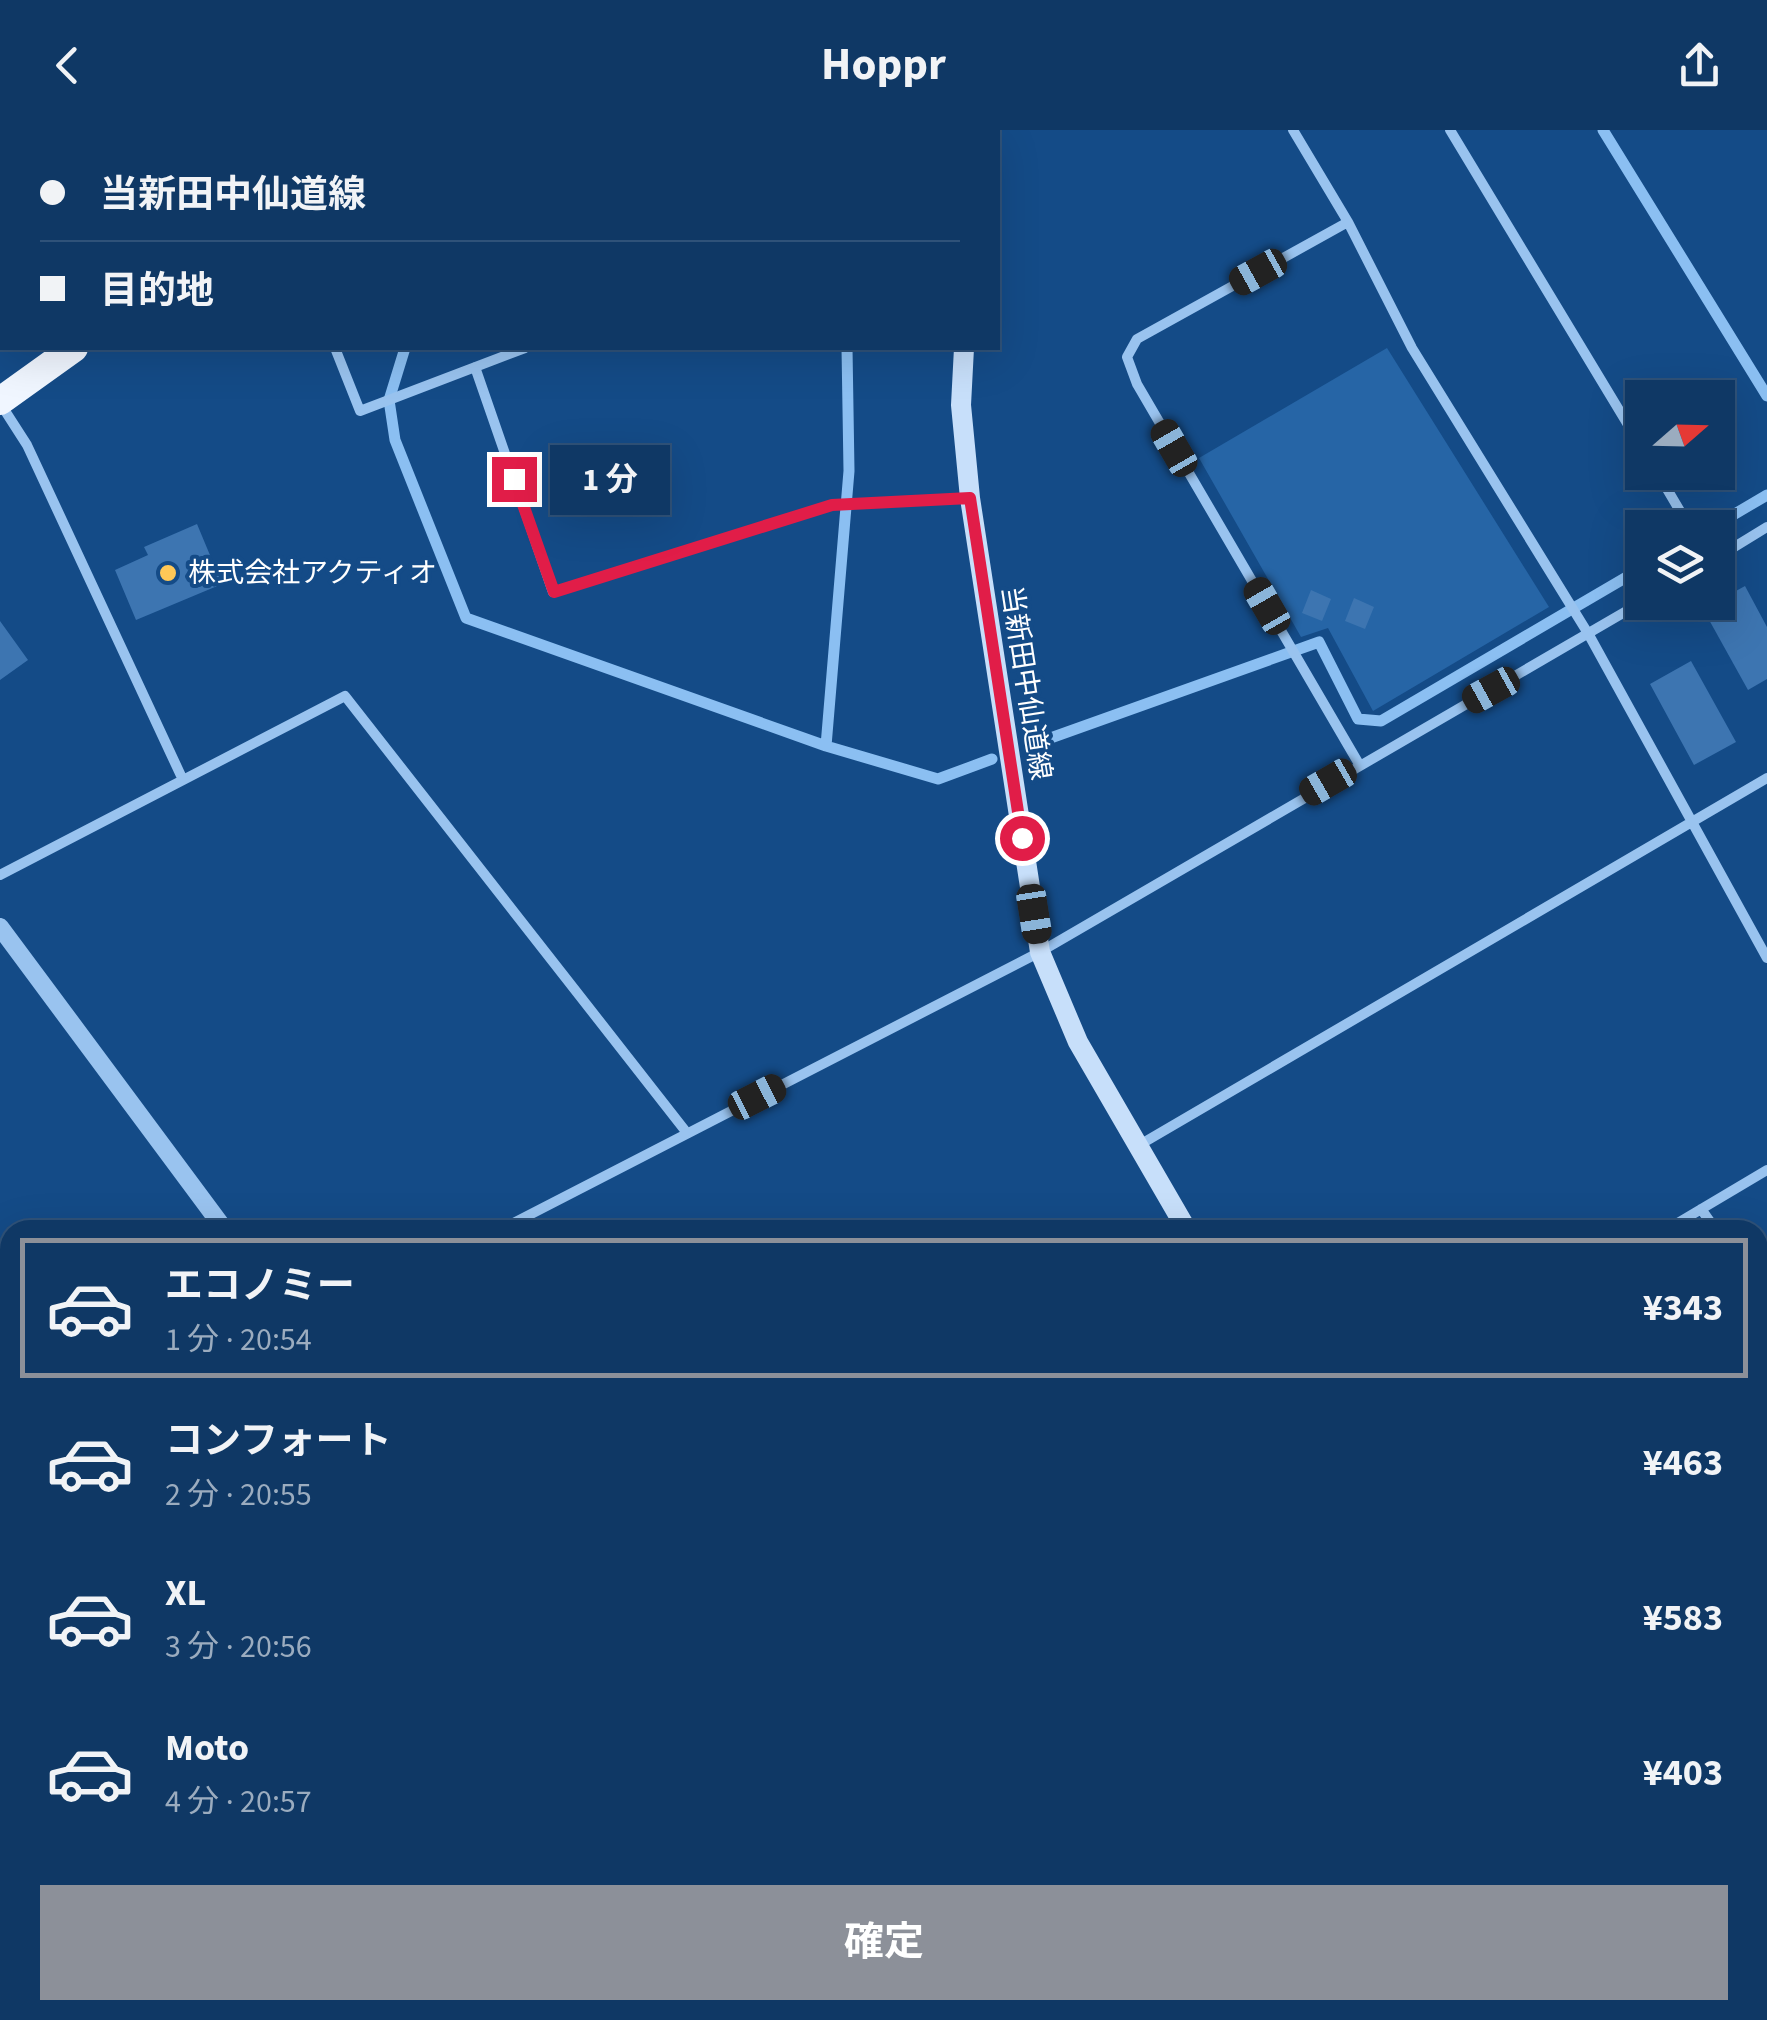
<!DOCTYPE html>
<html lang="ja">
<meta charset="utf-8">
<style>
body{margin:0;font-family:"Source Sans 3","Noto Sans JP",sans-serif;background:#183f6b;color:#f1f3f6;height:100vh;display:flex;flex-direction:column;font-size:38px;white-space:nowrap}
*{box-sizing:border-box;margin:0}
p{font-size:32px;color:#9bacbf}
.icon{flex:none;width:55px;height:55px;fill:none;stroke:currentColor;stroke-width:2;stroke-linecap:round;stroke-linejoin:round}
.map{position:relative;flex:1;overflow:hidden}
.side{position:absolute;left:0px;top:1090px;width:1768px;height:800px;display:flex;flex-direction:column;background:#0f3865;border-radius:30px 30px 0 0;box-shadow:0 10px 40px #0002,0 0 0 2px #2f5279}
.side>*{flex:none}
.top-card{position:absolute;left:0px;top:0px;width:1000px;height:220px;box-shadow:0 10px 40px #0002,0 0 0 2px #2f5279;display:grid;align-content:center;height:220px;padding:0 40px;background:#0f3865}
.needle{width:65px;rotate:70deg}
.fabs{position:absolute;left:1625px;top:250px;display:grid;gap:20px}
.fabs a{display:grid;place-items:center;width:110px;height:110px;border-radius:0px;background:#0f3865;box-shadow:0 10px 40px #0002,0 0 0 2px #2f5279;font-size:50px}
.end{position:absolute;width:45px;height:45px;margin:-22px;border:12px solid #e11d48;background:#fff;box-shadow:0 0 0 5px #fff}
.from{border-radius:50%}
.bubble{position:absolute;height:70px;border-radius:0px;background:#0f3865;box-shadow:0 10px 40px #0002,0 0 0 2px #2f5279;font-size:32px;font-weight:700;line-height:70px;text-align:center}
.car{position:absolute;width:30px;height:60px;margin:-30px -15px;border-radius:12px;box-shadow:0 0 8px 2px #0007;background:linear-gradient(#222 24%,#8ab4d8 0 40%,#222 0 76%,#8ab4d8 0 86%,#222 0)}
.top-card b{display:flex;align-items:center;gap:35px;height:95px;font-size:38px}
.top-card b+b{border-top:2px solid #2f5279}
.top-card i{width:25px;height:25px;background:#f1f3f6}
ul{padding:18px 0 0;list-style:none}
li{display:flex;align-items:center;gap:30px;height:140px;margin:0 20px 15px;padding:0 20px;border:5px solid transparent;border-radius:0px}
li div{flex:1}
li b{display:block;font-size:38px}
li em{font-style:normal;font-weight:700}
li.current{border-color:#8c9099}
li>.icon{width:90px;height:90px;stroke-width:1.5}
.cta{display:flex;gap:20px;margin-top:auto;padding:20px 40px}
.cta a{flex:1;height:115px;border-radius:0px;background:#8c9099;color:#fff;font-size:40px;font-weight:700;line-height:115px;text-align:center}
header{display:flex;justify-content:space-between;align-items:center;height:130px;padding:0 40px;background:#0f3865;font-size:45px;font-weight:700}
.map>svg:first-child{display:block}
.green{fill:#2665a6}
.lines{fill:none;stroke-linecap:round;stroke-linejoin:round}
.stream{stroke:#8bbff2;stroke-width:11}
.building{fill:#3d75b1}
.minor{stroke:#99c3ef;stroke-width:10}
.tertiary{stroke:#99c3ef;stroke-width:18}
.secondary{stroke:#c7dffa;stroke-width:20}
.trunk{stroke:#f0f6ff;stroke-width:28}
.route{stroke:#e11d48;stroke-width:12}
.poi-dot{fill:#ffc857;stroke:#144b87;stroke-width:4}
.labels{text-anchor:middle;dominant-baseline:central;stroke-width:8;stroke-linejoin:round;paint-order:stroke}
.poi-label{font-size:28px;fill:#fff;stroke:#144b87;text-anchor:start}
.street-label{font-size:28px;fill:#fff;stroke:#144b87}
</style>
<header><svg class="icon" aria-label="back" viewBox="0 0 24 24"><path d="M15 5l-7 7 7 7"/></svg>Hoppr<svg class="icon" aria-label="share" viewBox="0 0 24 24"><path d="M12 15V3M7 8l5-5 5 5M5 13v7h14v-7"/></svg></header>
<div class="map">
<svg width="1767" height="1890" viewBox="0 0 1767 1890">
<rect width="100%" height="100%" fill="#144b87"/>
<path class="green" d="M1387 218 1549 477 1373 581 1328 498 1301 507 1199 328Z"/>
<g class="lines">
<path class="stream" d="M828 0V2
M1603 0 1767 266
M405 218 389 270 395 310 466 488 826 616 938 649 992 629
M1711 398 1767 365
M1031 615 1319 512 1358 589 1381 591 1642 438
M826 616 849 341 847 218"/>
</g>
<path class="building" d="M197 394 222 454 136 490 115 440 148 425 144 417Z
M1745 456 1767 497V549L1748 560 1703 479Z
M1311 460 1331 469 1322 491 1302 483Z
M1354 468 1374 477 1365 499 1345 491Z
M0 491 28 530 0 550Z
M1691 531 1736 612 1694 635 1650 554Z"/>
<g class="lines">
<path class="minor" d="M1293 0 1348 92 1412 218 1589 505 1767 828
M1450 0 1642 318
M1348 92 1137 209 1127 227 1137 254 1359 634
M335 218 360 281 525 218
M475 237 553 462 832 375 970 368
M0 273 27 315 183 650
M1657 342 1690 398
M1718 427 1767 397
M0 745 345 566 687 1003
M1136 1017 1767 648
M1701 1079 1716 1100
M500 1100 1040 822 1642 472
M1666 1100 1767 1040
M1758 1159 1767 1173
M1758 1337 1767 1350
M0 1607 10 1619
M0 1719 10 1712
M1758 1815 1767 1814
M210 1880 217 1890
M1468 1890 1500 1880"/>
<path class="tertiary" d="M0 797 225 1100
M674 1880 678 1890"/>
<path class="secondary" d="M972 2V0
M964 218 961 275 970 368 1040 822 1078 912 1187 1100
M1758 1696 1767 1705"/>
<path class="trunk" d="M135 2 138 0
M362 2 365 0
M0 99 2 97
M0 271 74 218"/>
</g>
<g class="lines">
<path class="route" d="M514 349 554 462 832 375 970 368 1022 708"/>
</g>
<circle class="poi-dot" cx="168" cy="443" r="10"/>
<g class="labels">
<g class="poi-label">
<text x="188" y="443">株式会社アクティオ</text>
</g>
<g class="street-label">
<text transform="translate(1026 553) rotate(81)">当新田中仙道線</text>
</g>
</g>
</svg>
<div class="fabs">
<a><svg class="needle" viewBox="-14 -14 28 28"><path d="M0-13l5 13h-10z" fill="#e53935"/><path d="M0 13l5-13h-10z" fill="#9bacbf"/></svg></a>
<a><svg class="icon" aria-label="layers" viewBox="0 0 24 24"><path d="M12 4l9 5-9 5-9-5zM3 14l9 5 9-5"/></svg></a>
</div>
<i class="end from" style="left:1022px;top:708px"></i>
<i class="end" style="left:514px;top:349px"></i>
<div class="bubble" style="left:550px;top:315px;width:120px">1 分</div>
<i class="car" style="left:1258px;top:142px;rotate:241deg"></i>
<i class="car" style="left:1174px;top:318px;rotate:330deg"></i>
<i class="car" style="left:1267px;top:476px;rotate:330deg"></i>
<i class="car" style="left:1491px;top:560px;rotate:241deg"></i>
<i class="car" style="left:1328px;top:652px;rotate:240deg"></i>
<i class="car" style="left:1034px;top:784px;rotate:171deg"></i>
<i class="car" style="left:757px;top:967px;rotate:63deg"></i>
<div class="top-card">
<b><i class="from"></i>当新田中仙道線</b>
<b><i></i>目的地</b>
</div>
<section class="side">
<ul>
<li class="current"><svg class="icon" aria-label="car" viewBox="0 0 24 24"><path d="M5 17H2v-5l4-1 3-4h7l3 4 3 1v5h-3M9 17h6M6 11h13"/><circle cx="7" cy="17" r="2"/><circle cx="17" cy="17" r="2"/></svg><div><b>エコノミー</b><p>1 分 · 20:54</p></div><em>¥343</em></li>
<li><svg class="icon" aria-label="car" viewBox="0 0 24 24"><path d="M5 17H2v-5l4-1 3-4h7l3 4 3 1v5h-3M9 17h6M6 11h13"/><circle cx="7" cy="17" r="2"/><circle cx="17" cy="17" r="2"/></svg><div><b>コンフォート</b><p>2 分 · 20:55</p></div><em>¥463</em></li>
<li><svg class="icon" aria-label="car" viewBox="0 0 24 24"><path d="M5 17H2v-5l4-1 3-4h7l3 4 3 1v5h-3M9 17h6M6 11h13"/><circle cx="7" cy="17" r="2"/><circle cx="17" cy="17" r="2"/></svg><div><b>XL</b><p>3 分 · 20:56</p></div><em>¥583</em></li>
<li><svg class="icon" aria-label="car" viewBox="0 0 24 24"><path d="M5 17H2v-5l4-1 3-4h7l3 4 3 1v5h-3M9 17h6M6 11h13"/><circle cx="7" cy="17" r="2"/><circle cx="17" cy="17" r="2"/></svg><div><b>Moto</b><p>4 分 · 20:57</p></div><em>¥403</em></li>
</ul>
<div class="cta"><a>確定</a></div>
</section>
</div>
